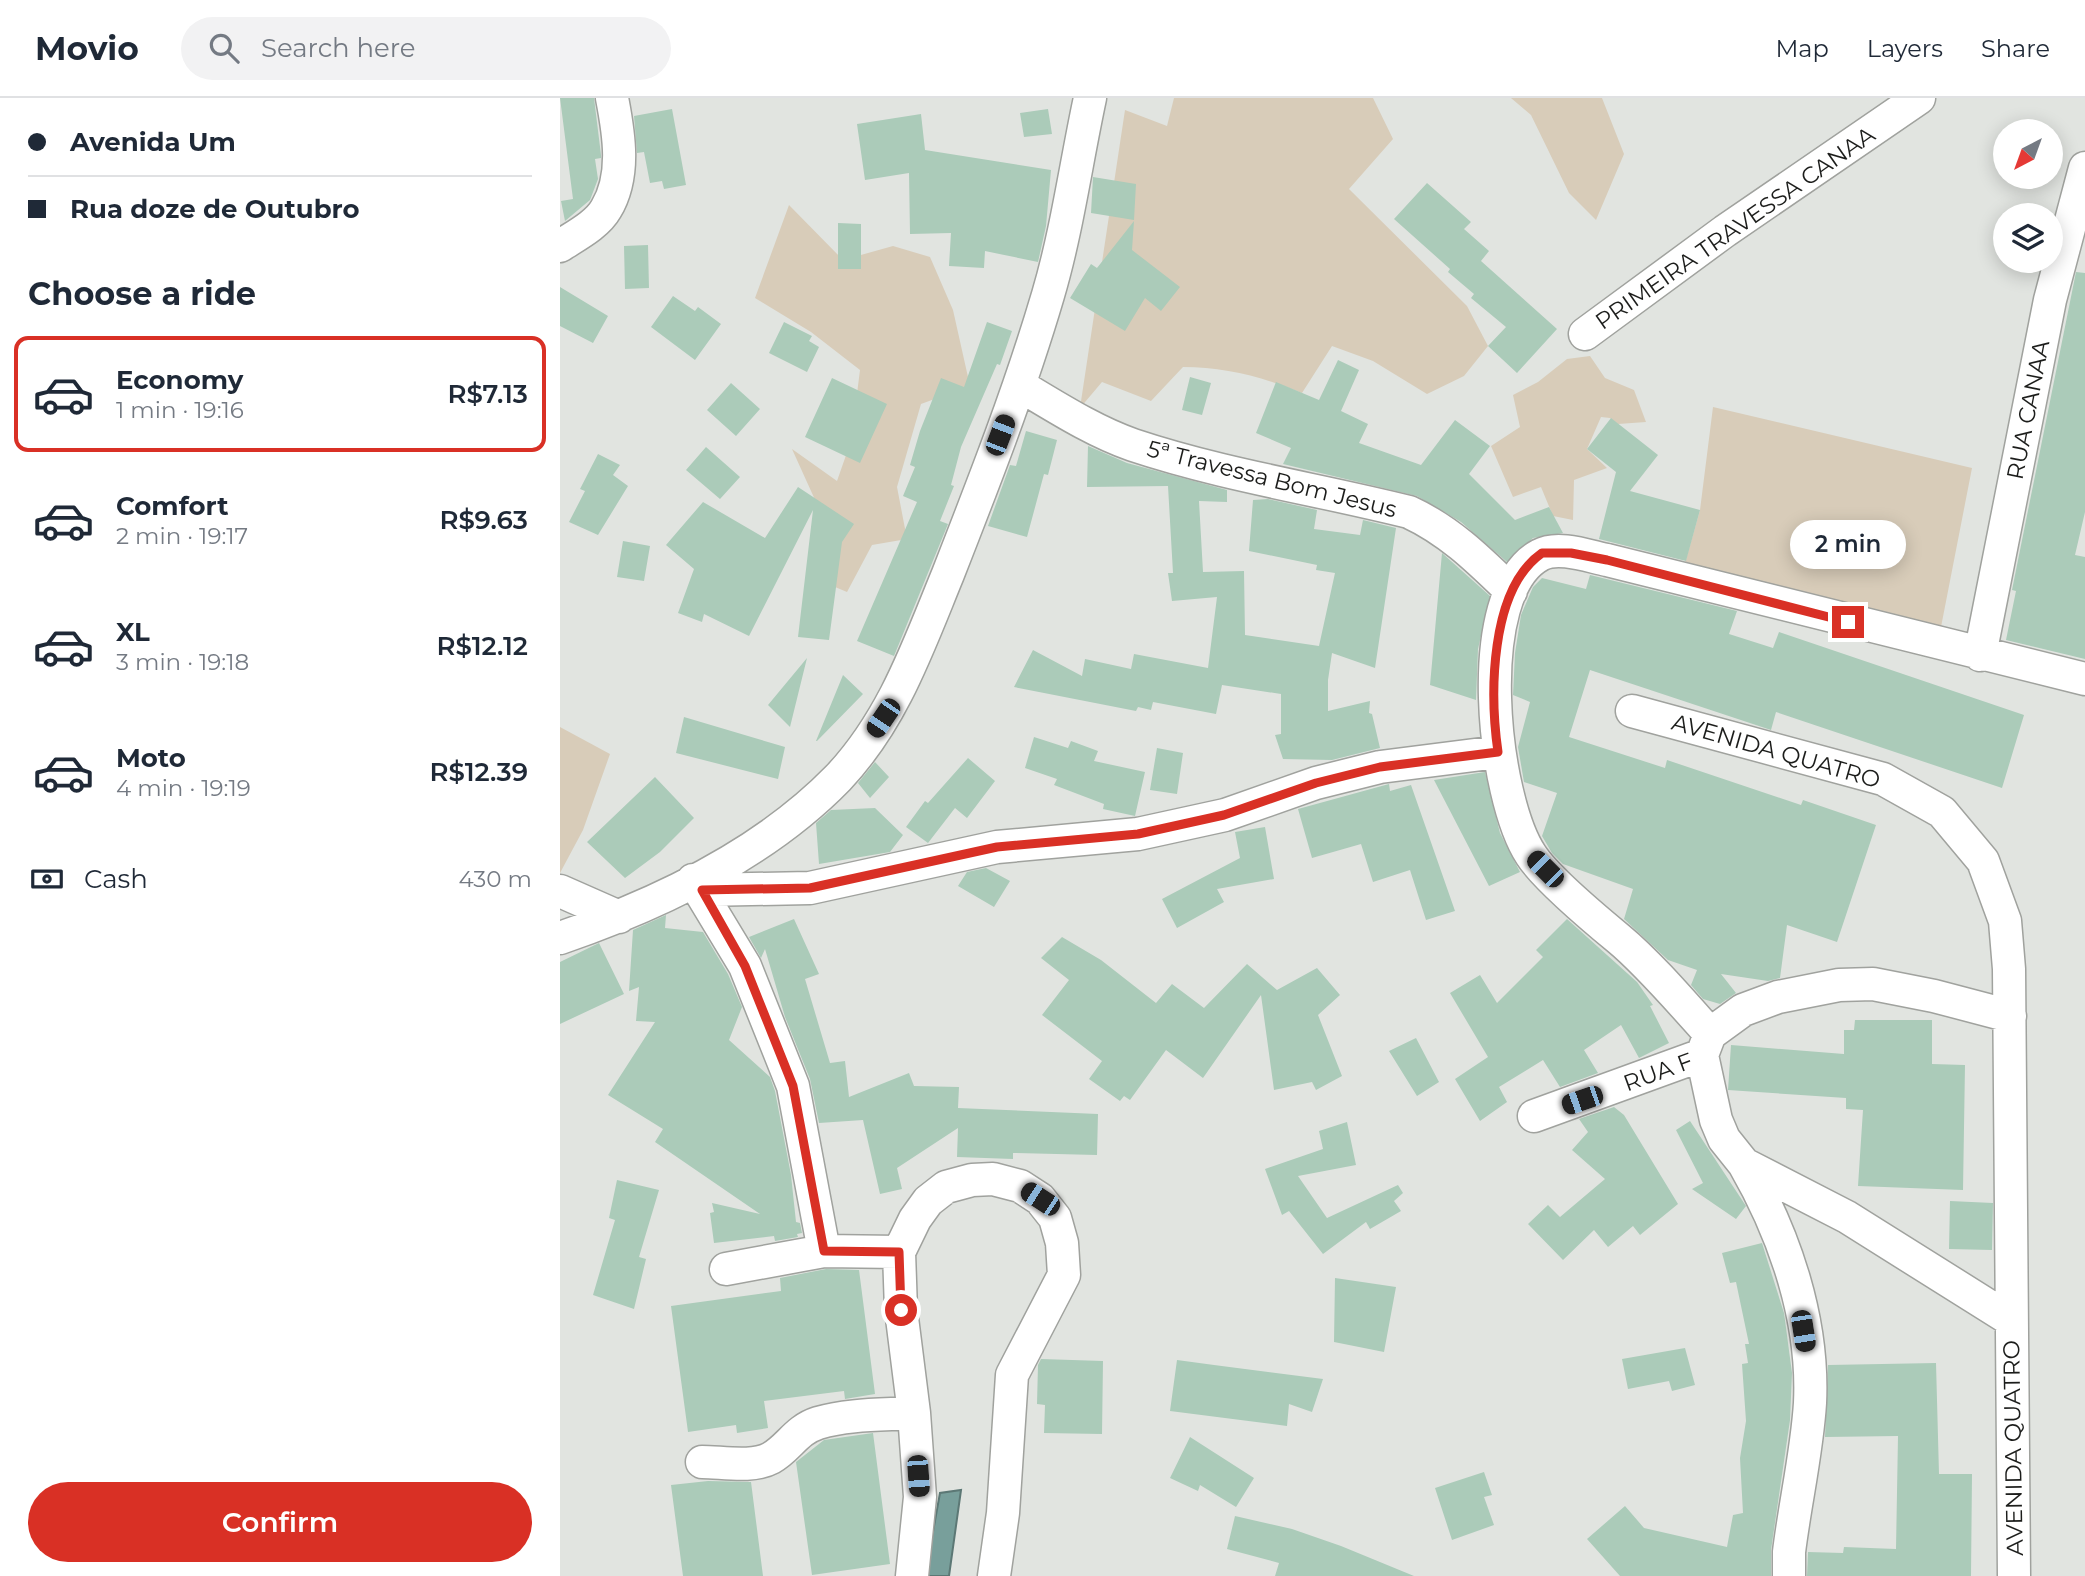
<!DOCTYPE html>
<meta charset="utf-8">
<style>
body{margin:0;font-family:Montserrat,sans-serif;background:#f2f2f3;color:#1f2937;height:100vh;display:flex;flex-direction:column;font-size:26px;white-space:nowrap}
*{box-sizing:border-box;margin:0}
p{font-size:23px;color:#747a83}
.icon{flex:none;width:38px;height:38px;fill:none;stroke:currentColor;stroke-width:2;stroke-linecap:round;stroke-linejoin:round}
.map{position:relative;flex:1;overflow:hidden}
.drawer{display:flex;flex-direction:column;background:#fff;width:560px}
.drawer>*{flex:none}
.banner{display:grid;align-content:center;height:154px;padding:0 28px;background:#fff}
.needle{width:46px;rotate:221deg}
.fabs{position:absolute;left:1433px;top:21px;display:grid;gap:14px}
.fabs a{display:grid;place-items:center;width:70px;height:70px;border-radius:50%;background:#fff;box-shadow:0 4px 18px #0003;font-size:35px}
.end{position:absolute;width:32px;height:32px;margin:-16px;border:9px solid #d93025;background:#fff;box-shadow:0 0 0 4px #fff}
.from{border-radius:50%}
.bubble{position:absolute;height:49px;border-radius:24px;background:#fff;box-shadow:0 4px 18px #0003;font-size:23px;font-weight:600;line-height:49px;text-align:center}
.car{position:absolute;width:21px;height:42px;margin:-21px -10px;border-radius:9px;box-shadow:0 0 5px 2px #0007;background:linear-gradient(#222 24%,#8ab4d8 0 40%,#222 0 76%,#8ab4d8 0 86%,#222 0)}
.banner b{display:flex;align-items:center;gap:24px;height:66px;font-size:26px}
.banner b+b{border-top:2px solid #e0e1e3}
.banner i{width:18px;height:18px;background:#1f2937}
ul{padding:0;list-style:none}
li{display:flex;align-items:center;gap:21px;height:116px;margin:0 14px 10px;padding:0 14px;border:4px solid transparent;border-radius:14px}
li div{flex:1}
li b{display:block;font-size:26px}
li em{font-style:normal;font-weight:600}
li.on{border-color:#d93025}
li>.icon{width:63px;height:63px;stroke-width:1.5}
h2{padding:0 28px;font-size:32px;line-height:84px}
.pay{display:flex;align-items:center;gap:18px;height:77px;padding:0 28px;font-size:26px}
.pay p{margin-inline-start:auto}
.cta{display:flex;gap:14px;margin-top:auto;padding:14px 28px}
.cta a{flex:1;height:80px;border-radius:42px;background:#d93025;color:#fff;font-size:28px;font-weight:600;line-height:80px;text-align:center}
header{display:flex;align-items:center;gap:42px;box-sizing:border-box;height:98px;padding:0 35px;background:#fff;border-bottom:2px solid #e0e1e3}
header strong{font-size:33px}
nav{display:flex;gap:38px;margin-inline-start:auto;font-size:24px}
.search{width:490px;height:63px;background:#f2f2f3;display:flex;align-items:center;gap:18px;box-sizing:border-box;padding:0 24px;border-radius:38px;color:#747a83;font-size:26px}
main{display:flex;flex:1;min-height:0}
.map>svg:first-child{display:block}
.green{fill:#d8ccb9}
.water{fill:#789f9b;stroke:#5c7875;stroke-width:2}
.building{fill:#abcbb9}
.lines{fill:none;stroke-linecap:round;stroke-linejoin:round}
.minor-casing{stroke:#a0a29e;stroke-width:35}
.minor{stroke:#fff;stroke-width:32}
.route{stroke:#d93025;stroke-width:9}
.labels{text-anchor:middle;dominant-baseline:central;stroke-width:5;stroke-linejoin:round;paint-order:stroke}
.street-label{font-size:23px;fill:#1c1d1b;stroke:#fff}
</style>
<header>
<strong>Movio</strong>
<div class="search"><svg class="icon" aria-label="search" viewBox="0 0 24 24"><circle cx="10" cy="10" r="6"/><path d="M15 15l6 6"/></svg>Search here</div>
<nav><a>Map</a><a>Layers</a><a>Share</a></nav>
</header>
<main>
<section class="drawer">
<div class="banner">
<b><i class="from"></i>Avenida Um</b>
<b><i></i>Rua doze de Outubro</b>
</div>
<h2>Choose a ride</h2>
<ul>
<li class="on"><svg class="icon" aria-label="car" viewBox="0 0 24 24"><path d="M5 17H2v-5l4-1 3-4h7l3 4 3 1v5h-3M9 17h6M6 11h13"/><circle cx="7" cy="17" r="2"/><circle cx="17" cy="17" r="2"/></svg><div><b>Economy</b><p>1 min · 19:16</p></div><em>R$7.13</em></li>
<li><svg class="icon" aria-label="car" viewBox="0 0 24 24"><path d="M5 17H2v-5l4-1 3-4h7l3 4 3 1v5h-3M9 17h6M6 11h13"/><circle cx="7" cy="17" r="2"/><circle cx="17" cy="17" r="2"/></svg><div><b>Comfort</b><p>2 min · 19:17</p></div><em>R$9.63</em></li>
<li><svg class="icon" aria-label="car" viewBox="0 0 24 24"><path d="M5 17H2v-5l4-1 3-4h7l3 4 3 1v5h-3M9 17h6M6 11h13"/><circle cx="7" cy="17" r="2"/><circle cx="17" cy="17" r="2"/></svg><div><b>XL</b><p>3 min · 19:18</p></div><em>R$12.12</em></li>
<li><svg class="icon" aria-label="car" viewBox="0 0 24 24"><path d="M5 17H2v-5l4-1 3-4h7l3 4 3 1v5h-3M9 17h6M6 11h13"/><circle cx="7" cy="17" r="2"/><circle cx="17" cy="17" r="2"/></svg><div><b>Moto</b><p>4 min · 19:19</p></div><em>R$12.39</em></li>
</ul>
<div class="pay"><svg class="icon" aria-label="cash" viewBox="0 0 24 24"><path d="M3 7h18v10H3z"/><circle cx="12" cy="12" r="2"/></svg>Cash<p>430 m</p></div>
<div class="cta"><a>Confirm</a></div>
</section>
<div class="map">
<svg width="1525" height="1478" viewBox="0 0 1525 1478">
<rect width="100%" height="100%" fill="#e1e4e0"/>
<path class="green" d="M614 0H813L833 41 789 91 907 208 928 248 904 278 867 296 813 263 772 248 742 295C703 279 665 269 623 269L591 303 542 284 520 310 565 12 607 28Z
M951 0H1042L1064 56 1036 122 1009 95 971 17Z
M229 107 283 162 333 148 370 159 393 212 410 288 361 306 337 389 347 441 312 447 287 494 256 481V404L232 351 277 383 291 343 300 272 251 234 195 200Z
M1030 258 1045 280 1074 292 1086 324 1058 326 1050 320 1041 319 1027 351 1047 370 1014 382 1013 422 993 418 981 389 953 399 931 348 960 329 953 297 978 284 1007 261Z
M1153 309 1412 370 1381 529 1125 465 1140 412Z
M0 629 50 656 23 732 0 775Z"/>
<path class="water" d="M401 1392 389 1478H365L380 1395Z"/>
<path class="building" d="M0 0H34L41 57V60L35 61 38 81 30 102 5 123 1 103 13 101Z
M112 11 126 87 104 91 102 83 90 85 84 54 77 55 74 18Z
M488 11 492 36 464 39 460 15Z
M361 16 365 52 491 72 486 128 478 164 425 153 424 170 389 168 391 135 350 136 349 75 305 82 297 26Z
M533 79 576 86 574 122 531 115Z
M867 85 911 124 904 131 929 153 921 163 997 231 957 275 928 248 946 229 911 200 914 196 888 174 890 171 834 121Z
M574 123 572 152 620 189 601 213 585 200 565 233 510 200 531 166 537 170Z
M278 125 301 126V171H278Z
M88 147 89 190 65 191 64 148Z
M1516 174 1525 175V414L1515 457 1525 459V561L1446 542 1456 493 1452 492Z
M0 189 48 218 33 245 0 228Z
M113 198 135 213 138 209 161 226 135 262 91 229Z
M224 224 252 238 249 243 259 249 247 274 209 255Z
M427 224 452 233 440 267 437 266 401 349 391 387 394 388 380 423 388 426 334 558 297 543 357 404 343 398 355 369 350 367 360 333 381 280 404 289Z
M778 262 799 272 781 313 808 326 799 345 861 367 895 322 930 348 909 376 955 422 989 409 1003 435 973 440 947 464 901 424 857 398 723 366 731 350 696 335 716 284 759 302Z
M630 279 651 285 642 317 622 312Z
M272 280 327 306 300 365 245 339Z
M171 285 200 311 176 338 147 312Z
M1051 320 1098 357 1070 393 1140 412 1126 463 1039 441 1056 374 1027 351Z
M466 333 497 342 488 377 484 376 467 439 428 428 450 367 456 368Z
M528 348 567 365 667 392V404L639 403 643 474 684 473 685 537 759 548 775 475 756 472 757 467 689 453 693 402 708 401 757 412 754 431 800 437 803 422 836 430 815 570 772 555 768 582V613L810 603 809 615 812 616 820 650 772 662 723 661 715 637 721 636V596L662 587 656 616 593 604 591 612 578 609 576 613 454 589 473 552 522 578 525 561 571 571 574 556 648 570 657 499 612 503 608 475H613L608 388 527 389Z
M146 349 180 379 160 401 126 372Z
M38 356 60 367 53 377 68 388 38 437 9 424 25 393 20 391Z
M238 389 294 426 282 444 269 542 238 539 253 412 189 538 144 516 142 524 118 515 134 471 106 447 143 404 205 440Z
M63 443 90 448 84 483 57 479Z
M882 455 930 498 918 551 916 602 870 587Z
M1030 477 1177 513 1169 536 1213 550 1219 534 1464 617 1442 690 1216 614 1211 632 1030 572 1009 639 1105 670 1107 662 1241 707 1243 702 1316 727 1277 844 1227 827 1220 880 1208 883 1161 876 1176 895 1160 906 1143 901 1131 887 1137 872 1108 862 1064 821 1073 791 1003 766 992 755 982 738 997 695 964 684 958 649 970 604 953 597 955 555 961 517 973 489 982 480 1026 491Z
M247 560 230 629 208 607Z
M283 577 303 596 257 643H256Z
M124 619 225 649 218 681 116 655Z
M474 639 508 650 511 643 538 653 534 663 585 674 575 718 543 711 544 706 494 687 497 681 465 670Z
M597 650 623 655 617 696 590 692Z
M408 660 435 683 407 720 395 710 368 745 346 729 365 703 368 705Z
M315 664 329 679 310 700 298 685Z
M925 674 940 735 960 774 929 788 874 682Z
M95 679 134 720 100 754 65 780 27 744Z
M829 686 830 693 851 687 895 813 866 822 850 772 813 784 801 746 752 760 738 711Z
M315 710 343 737 330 754 259 766 256 725 271 712Z
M705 729 714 781 657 791 664 804 617 830 602 801 680 760 675 734Z
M426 770 450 783 434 809 398 788 407 774Z
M106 817 105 830 143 834 168 876 182 909 169 942 210 979 215 993 231 1077 236 1124 240 1125 242 1135 237 1136 238 1139 215 1143 214 1138 154 1145 150 1115 154 1114 152 1105 200 1116 95 1044 103 1031 48 997 95 924 76 923 79 889 69 893 73 832Z
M234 821 259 876 245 881 270 965 285 963 289 999 349 975 354 988 399 989 398 1010 538 1016 537 1057 453 1055V1061L397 1059 398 1030 337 1070 342 1091 320 1096 303 1022 259 1025 250 981 225 919 205 851 201 860 189 839Z
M1007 821 1077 884 1093 907 1090 908 1109 945 1079 960 1061 927 1024 952 1038 975 1000 989 983 962 939 989 947 1004 920 1023 895 981 928 959 890 895 920 877 937 905 983 859 976 852Z
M502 839 541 862 596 905 612 886 644 910 687 866 717 892 757 870 780 897 758 917 782 978 756 992 752 984 714 992 701 897 643 980 606 952 570 1002 564 998 560 1003 529 981 542 963 482 917 509 882 481 860Z
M39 845 64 896 0 926V864Z
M1295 922H1372V966L1405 967 1403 1092 1298 1088 1303 1012 1286 1011V1000L1168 992 1171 947 1284 956V932H1294Z
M856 940 879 984 857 998 829 953Z
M1054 1009 1064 1017 1118 1106 1080 1137 1073 1128 1048 1149 1034 1132 1003 1162 968 1126 988 1107 1000 1119 1045 1081 1012 1052 1028 1034 1019 1021Z
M1130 1023 1182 1102 1186 1108 1176 1121 1132 1091 1143 1085 1116 1032Z
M787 1024 796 1067 738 1078 767 1120 838 1087 843 1095 834 1103 841 1113 810 1131 806 1124 763 1156 729 1113 722 1117 705 1071 763 1051 759 1033Z
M57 1082 99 1092 79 1159 86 1161 74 1211 33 1197 55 1122 49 1120Z
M1390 1103 1433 1105 1432 1152 1389 1151Z
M1202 1145 1224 1215 1232 1275 1230 1322 1211 1452V1478H1060L1027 1441 1065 1408 1084 1430 1167 1449 1173 1417 1183 1415 1180 1360 1186 1323 1182 1266 1188 1265 1185 1246H1189L1176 1184 1170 1185 1162 1155Z
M266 1171 299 1172 315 1296 285 1301 284 1293 204 1303 208 1330 177 1335 176 1327 128 1334 111 1208 221 1193 220 1180Z
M775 1180 836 1189 824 1254 774 1244Z
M1125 1250 1135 1287 1112 1293 1109 1283 1068 1291 1062 1261Z
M481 1261 543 1263 542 1336 484 1335 485 1307 477 1306 478 1267Z
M617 1262 654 1267 763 1281 752 1314 729 1306 727 1328 610 1313Z
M1376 1265 1379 1376H1412L1411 1478H1247L1248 1454 1283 1455 1284 1449 1336 1451 1338 1338 1265 1339 1268 1267Z
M313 1335 330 1466 252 1477 236 1364 264 1342Z
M630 1339 694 1380 676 1409 640 1387 638 1393 610 1380Z
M924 1374 932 1397 924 1399 934 1427 892 1442 875 1390Z
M148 1383 191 1384 203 1478H123L111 1387Z
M675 1418 732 1431 781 1448 854 1478H715L719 1465 667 1451Z"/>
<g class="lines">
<g class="minor-casing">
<path id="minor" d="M0 148C15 138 37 127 46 111 66 78 59 36 52 0
M1025 236 1165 133 1359 0
M459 287C496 309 533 333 573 347 663 377 757 391 849 414 890 433 919 462 951 493
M1420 557 1490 202 1525 70
M1072 613 1323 681 1382 714 1423 763 1445 823 1449 871 1454 1478
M133 782 185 868 233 988 264 1153
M142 792 250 790 437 749 578 736 665 717 756 685 820 669 938 654
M0 793 59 819
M0 840C99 806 204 756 278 680 333 622 358 549 388 476 424 384 460 292 488 197 507 133 516 65 530 0
M1450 918 1374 898 1313 886 1279 887 1218 899 1183 912 1150 936 1142 957 1156 1022 1164 1041 1184 1066 1287 1119 1451 1222
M1150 936C1124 907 1088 865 1059 841 1036 822 986 780 971 757 933 700 910 495 980 457 998 447 1028 458 1047 462L1525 581
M974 1018 1142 957
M1184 1066C1225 1137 1254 1222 1250 1305 1247 1354 1235 1405 1229 1454V1478
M166 1171 264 1153 339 1154
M142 1364C162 1364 193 1370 211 1360 229 1350 236 1332 258 1325 288 1316 322 1317 354 1315
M352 1478 360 1399 354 1315 341 1212 339 1154 355 1121 368 1103 386 1089 412 1082 433 1081 460 1088 480 1101 495 1120 502 1145 504 1177 452 1277 443 1415 434 1478"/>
</g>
<use href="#minor" class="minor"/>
</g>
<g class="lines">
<path class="route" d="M341 1212 339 1154 264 1153 233 988 185 868 142 792 250 790 437 749 578 736 664 717 756 685 820 669 938 654C930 598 929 492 982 455H1011L1047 462 1288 524"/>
</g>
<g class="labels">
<g class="street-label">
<text transform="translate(1175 130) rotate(-35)">PRIMEIRA TRAVESSA CANAA</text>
<text transform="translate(1468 312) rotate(-79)">RUA CANAA</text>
<text transform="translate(712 381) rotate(14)">5ª Travessa Bom Jesus</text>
<text transform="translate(1216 653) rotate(16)">AVENIDA QUATRO</text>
<text transform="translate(1098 974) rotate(-20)">RUA F</text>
<text transform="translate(1453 1350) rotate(-91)">AVENIDA QUATRO</text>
</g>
</g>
</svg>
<div class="fabs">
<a><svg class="needle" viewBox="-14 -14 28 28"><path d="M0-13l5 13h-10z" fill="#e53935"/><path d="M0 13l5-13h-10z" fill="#747a83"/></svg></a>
<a><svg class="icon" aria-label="layers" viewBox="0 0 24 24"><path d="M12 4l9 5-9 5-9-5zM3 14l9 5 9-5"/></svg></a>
</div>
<i class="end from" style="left:341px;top:1212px"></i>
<i class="end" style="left:1288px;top:524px"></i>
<div class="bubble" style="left:1230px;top:422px;width:116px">2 min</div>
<i class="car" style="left:440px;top:337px;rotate:21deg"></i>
<i class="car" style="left:323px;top:620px;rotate:214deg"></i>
<i class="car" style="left:985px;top:771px;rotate:315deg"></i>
<i class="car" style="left:1022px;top:1002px;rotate:251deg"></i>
<i class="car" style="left:480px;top:1101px;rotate:303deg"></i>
<i class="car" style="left:1243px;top:1233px;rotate:171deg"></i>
<i class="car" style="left:358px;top:1378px;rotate:176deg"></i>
</div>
</main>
